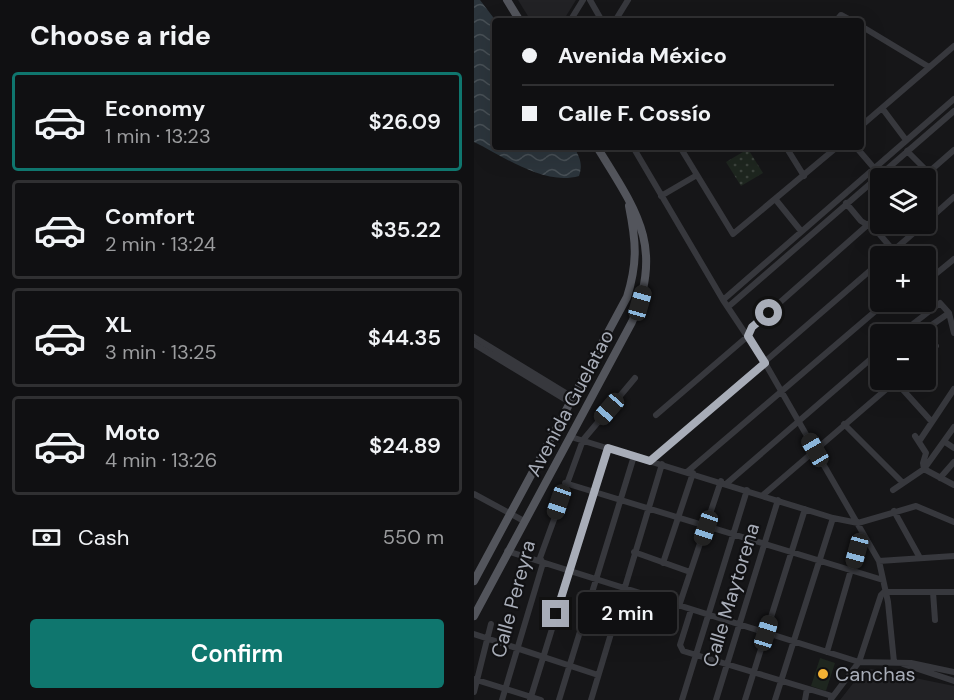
<!DOCTYPE html>
<meta charset="utf-8">
<style>
body{margin:0;font-family:"DM Sans",sans-serif;background:#19191b;color:#f1f3f6;height:100vh;display:flex;flex-direction:column;font-size:22px;white-space:nowrap}
*{box-sizing:border-box;margin:0}
p{font-size:20px;color:#9c9d9f}
.icon{flex:none;width:33px;height:33px;fill:none;stroke:currentColor;stroke-width:2;stroke-linecap:round;stroke-linejoin:round}
.map{position:relative;flex:1;overflow:hidden}
.details{display:flex;flex-direction:column;background:#101012;width:474px}
.details>*{flex:none}
.top-card{position:absolute;left:18px;top:18px;width:372px;height:132px;border-radius:6px;box-shadow:0 6px 24px #0002,0 0 0 2px #303032;display:grid;align-content:center;height:132px;padding:0 30px;background:#101012}
.buttons{position:absolute;left:396px;top:168px;display:grid;gap:12px}
.buttons a{display:grid;place-items:center;width:66px;height:66px;border-radius:6px;background:#101012;box-shadow:0 6px 24px #0002,0 0 0 2px #303032;font-size:30px}
.end{position:absolute;width:27px;height:27px;margin:-14px;border:8px solid #a8adb8;background:#111;box-shadow:0 0 0 3px #111}
.from{border-radius:50%}
.bubble{position:absolute;height:42px;border-radius:6px;background:#101012;box-shadow:0 6px 24px #0002,0 0 0 2px #303032;font-size:20px;font-weight:600;line-height:42px;text-align:center}
.car{position:absolute;width:18px;height:36px;margin:-18px -9px;border-radius:8px;box-shadow:0 0 4px 2px #0007;background:linear-gradient(#222 24%,#8ab4d8 0 40%,#222 0 76%,#8ab4d8 0 86%,#222 0)}
.top-card b{display:flex;align-items:center;gap:21px;height:57px;font-size:22px}
.top-card b+b{border-top:2px solid #303032}
.top-card i{width:15px;height:15px;background:#f1f3f6}
ul{padding:0;list-style:none}
li{display:flex;align-items:center;gap:18px;height:99px;margin:0 12px 9px;padding:0 18px;border:3px solid #303032;border-radius:6px}
li div{flex:1}
li b{display:block;font-size:22px}
li em{font-style:normal;font-weight:600}
li.on{border-color:#0f766e}
li>.icon{width:54px;height:54px;stroke-width:1.5}
h2{padding:0 30px;font-size:27px;line-height:72px}
.pay{display:flex;align-items:center;gap:15px;height:66px;padding:0 30px;font-size:22px}
.pay p{margin-inline-start:auto}
.button{display:flex;gap:12px;margin-top:auto;padding:12px 30px}
.button a{flex:1;height:69px;border-radius:6px;background:#0f766e;color:#fff;font-size:24px;font-weight:600;line-height:69px;text-align:center}
main{display:flex;flex:1;min-height:0}
.map>svg:first-child{display:block}
.built{fill:#222225}
.green{fill:#1e261f}
.park{fill:url(#park-dots)}
.water{fill:url(#water-waves)}
.lines{fill:none;stroke-linecap:round;stroke-linejoin:round}
.minor{stroke:#37383d;stroke-width:6}
.major{stroke:#53555c;stroke-width:8}
.route{stroke:#a8adb8;stroke-width:8}
.poi-dot{fill:#f2b134;stroke:#111113;stroke-width:2}
.labels{text-anchor:middle;dominant-baseline:central;stroke-width:4.5;stroke-linejoin:round;paint-order:stroke}
.street-label{font-size:20px;fill:#a8adb8;stroke:#111113}
.poi-label{font-size:20px;fill:#a8adb8;stroke:#111113;text-anchor:start}
</style>
<main>
<section class="details">
<h2>Choose a ride</h2>
<ul>
<li class="on"><svg class="icon" aria-label="car" viewBox="0 0 24 24"><path d="M5 17H2v-5l4-1 3-4h7l3 4 3 1v5h-3M9 17h6M6 11h13"/><circle cx="7" cy="17" r="2"/><circle cx="17" cy="17" r="2"/></svg><div><b>Economy</b><p>1 min · 13:23</p></div><em>$26.09</em></li>
<li><svg class="icon" aria-label="car" viewBox="0 0 24 24"><path d="M5 17H2v-5l4-1 3-4h7l3 4 3 1v5h-3M9 17h6M6 11h13"/><circle cx="7" cy="17" r="2"/><circle cx="17" cy="17" r="2"/></svg><div><b>Comfort</b><p>2 min · 13:24</p></div><em>$35.22</em></li>
<li><svg class="icon" aria-label="car" viewBox="0 0 24 24"><path d="M5 17H2v-5l4-1 3-4h7l3 4 3 1v5h-3M9 17h6M6 11h13"/><circle cx="7" cy="17" r="2"/><circle cx="17" cy="17" r="2"/></svg><div><b>XL</b><p>3 min · 13:25</p></div><em>$44.35</em></li>
<li><svg class="icon" aria-label="car" viewBox="0 0 24 24"><path d="M5 17H2v-5l4-1 3-4h7l3 4 3 1v5h-3M9 17h6M6 11h13"/><circle cx="7" cy="17" r="2"/><circle cx="17" cy="17" r="2"/></svg><div><b>Moto</b><p>4 min · 13:26</p></div><em>$24.89</em></li>
</ul>
<div class="pay"><svg class="icon" aria-label="cash" viewBox="0 0 24 24"><path d="M3 7h18v10H3z"/><circle cx="12" cy="12" r="2"/></svg>Cash<p>550 m</p></div>
<div class="button"><a>Confirm</a></div>
</section>
<div class="map">
<svg width="480" height="700" viewBox="0 0 480 700">
<defs>
<pattern id="park-dots" width="8" height="8" patternUnits="userSpaceOnUse" patternTransform="scale(1.5)"><rect width="8" height="8" fill="#1e261f"/><path d="M2 2h.1M6 6h.1" fill="none" stroke="#3c433d" stroke-width="1.8" stroke-linecap="round"/></pattern>
<pattern id="water-waves" width="16" height="10" patternUnits="userSpaceOnUse" patternTransform="scale(1.5)"><rect width="16" height="10" fill="#2c353c"/><path d="M0 5q4-4 8 0t8 0" fill="none" stroke="#485056"/></pattern>
</defs>
<rect width="100%" height="100%" fill="#161618"/>
<path class="built" d="M44 0H102L89 21H57Z
M397 669 480 686V700H366L388 672Z"/>
<path class="green" d="M346 658 361 663 352 691 337 686Z"/>
<path class="park" d="M274 149 289 173 267 186 252 162Z"/>
<path class="water" d="M0 0H6L22 21 21 147H100C106 158 109 164 105 176 70 186 31 157 0 142Z"/>
<g class="lines">
<path class="minor" d="M116 0 128 21
M96 21 109 0
M141 21 154 0
M201 21H205
M362 21 367 15 378 21
M387 26 455 67
M408 108 432 140
M387 126 480 46
M159 147 249 300 291 363 405 561 414 602 420 662
M206 147 259 234 363 147
M312 147 330 176
M382 147 400 168
M433 151 455 173
M448 178 480 150
M187 196 223 175
M302 200 327 231
M372 203 387 221 402 230 424 256
M452 222 480 197
M413 256 450 224
M463 273 480 259
M249 300 480 99
M254 307 480 111
M452 329 475 313
M426 334 466 303 475 313 480 333
M0 337 100 398
M0 344 97 403
M452 355 462 346
M421 381 458 422
M182 415 274 336 278 327 406 214
M370 424 429 483
M441 436 452 453 449 463 450 469
M97 437 359 518 384 523 442 506 480 522
M446 440 480 389
M471 442 480 448
M176 461 406 262
M450 469 480 485
M213 472 412 302
M466 478 480 462
M91 483 409 580
M252 484 406 351
M419 490 450 469 480 427
M0 494 50 521
M289 495 423 380
M420 511 446 558
M33 551 385 662 437 663 480 672
M160 552 216 572
M405 561 480 556
M189 563 219 473
M459 592 461 620
M205 606 247 481
M217 610 206 645 209 651 358 696
M0 634 124 675
M353 652 388 532
M429 664 480 681
M0 679 67 700
M0 692 17 624
M357 699 385 662 407 595 410 592H480
M28 700 69 563 66 558 109 440 161 378
M56 700 134 448
M85 700 160 456
M117 700 188 464
M208 700 273 490
M242 700 304 500
M271 700 331 509
M301 700 359 518
M331 700 333 689"/>
<path class="major" d="M33 0 46 21
M0 581 153 297C164 262 162 241 155 206
M0 616 158 322C191 247 162 210 123 147"/>
</g>
<g class="lines">
<path class="route" d="M82 614 134 448 176 461 291 363 274 336 278 327 295 313"/>
</g>
<circle class="poi-dot" cx="349" cy="674" r="6"/>
<g class="labels">
<g class="street-label">
<text transform="translate(96 403) rotate(-62)">Avenida Guelatao</text>
<text transform="translate(257 595) rotate(-73)">Calle Maytorena</text>
<text transform="translate(39 599) rotate(-75)">Calle Pereyra</text>
</g>
<g class="poi-label">
<text x="361" y="674">Canchas</text>
</g>
</g>
</svg>
<div class="buttons">
<a><svg class="icon" aria-label="layers" viewBox="0 0 24 24"><path d="M12 4l9 5-9 5-9-5zM3 14l9 5 9-5"/></svg></a>
<a>+</a>
<a>−</a>
</div>
<i class="end from" style="left:295px;top:313px"></i>
<i class="end" style="left:82px;top:614px"></i>
<div class="bubble" style="left:104px;top:592px;width:99px">2 min</div>
<i class="car" style="left:166px;top:303px;rotate:16deg"></i>
<i class="car" style="left:135px;top:409px;rotate:221deg"></i>
<i class="car" style="left:341px;top:450px;rotate:330deg"></i>
<i class="car" style="left:85px;top:502px;rotate:199deg"></i>
<i class="car" style="left:232px;top:528px;rotate:199deg"></i>
<i class="car" style="left:383px;top:551px;rotate:195deg"></i>
<i class="car" style="left:292px;top:633px;rotate:17deg"></i>
<div class="top-card">
<b><i class="from"></i>Avenida México</b>
<b><i></i>Calle F. Cossío</b>
</div>
</div>
</main>
